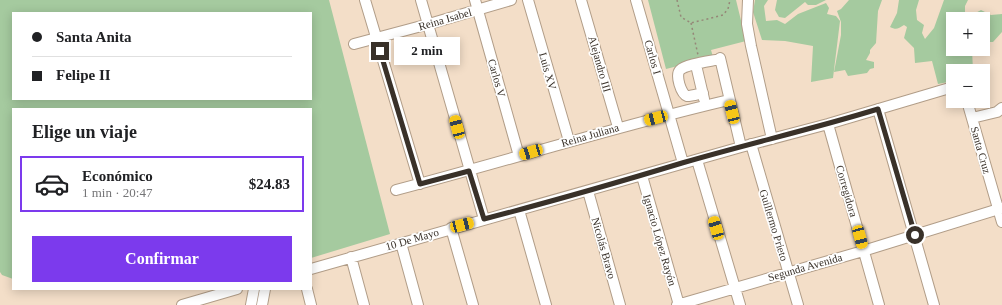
<!DOCTYPE html>
<html lang="es">
<meta charset="utf-8">
<style>
body{margin:0;font-family:"Times New Roman",serif;background:#f6f6f6;color:#202124;height:100vh;display:flex;flex-direction:column;font-size:15px;white-space:nowrap}
*{box-sizing:border-box;margin:0}
p{font-size:13px;color:#757577}
.icon{flex:none;width:22px;height:22px;fill:none;stroke:currentColor;stroke-width:2;stroke-linecap:round;stroke-linejoin:round}
.map{position:relative;flex:1;overflow:hidden}
.panel{position:absolute;left:12px;top:108px;width:300px;height:182px;display:flex;flex-direction:column;background:#fff;border-radius:0px;box-shadow:0 2px 10px #0003}
.panel>*{flex:none}
.top-card{position:absolute;left:12px;top:12px;width:300px;height:88px;border-radius:0px;box-shadow:0 2px 10px #0003;display:grid;align-content:center;height:88px;padding:0 20px;background:#fff}
.controls{position:absolute;left:946px;top:12px;display:grid;gap:8px}
.controls a{display:grid;place-items:center;width:44px;height:44px;border-radius:0px;background:#fff;box-shadow:0 2px 10px #0003;font-size:20px}
.end{position:absolute;width:18px;height:18px;margin:-9px;border:5px solid #393129;background:#fff;box-shadow:0 0 0 2px #fff}
.from{border-radius:50%}
.bubble{position:absolute;height:28px;border-radius:0px;background:#fff;box-shadow:0 2px 10px #0003;font-size:13px;font-weight:800;line-height:28px;text-align:center}
.car{position:absolute;width:12px;height:24px;margin:-12px -6px;border-radius:5px;box-shadow:0 0 3px 1px #0007;background:linear-gradient(#f5c518 24%,#345 0 40%,#f5c518 0 76%,#345 0 86%,#f5c518 0)}
.top-card b{display:flex;align-items:center;gap:14px;height:38px;font-size:15px}
.top-card b+b{border-top:1px solid #e0e0e0}
.top-card i{width:10px;height:10px;background:#202124}
ul{padding:0;list-style:none}
li{display:flex;align-items:center;gap:12px;height:56px;margin:0 8px 6px;padding:0 12px;border:2px solid transparent;border-radius:0px}
li div{flex:1}
li b{display:block;font-size:15px}
li em{font-style:normal;font-weight:800}
li.active{border-color:#7c3aed}
li>.icon{width:36px;height:36px;stroke-width:1.5}
h2{padding:0 20px;font-size:18px;line-height:48px}
.action{display:flex;gap:8px;margin-top:auto;padding:8px 20px}
.action a{flex:1;height:46px;border-radius:0px;background:#7c3aed;color:#fff;font-size:16px;font-weight:800;line-height:46px;text-align:center}
.map>svg:first-child{display:block}
.green{fill:#a5ca9f;fill-rule:evenodd}
.lines{fill:none;stroke-linecap:round;stroke-linejoin:round}
.minor-casing{stroke:#b19d88;stroke-width:12}
.path{stroke:#958677;stroke-width:1.5;stroke-dasharray:2 3;stroke-linecap:butt}
.minor{stroke:#fff;stroke-width:10}
.route{stroke:#393129;stroke-width:5}
.labels{text-anchor:middle;dominant-baseline:central;stroke-width:3.5;stroke-linejoin:round;paint-order:stroke}
.street-label{font-size:11px;fill:#393129;stroke:#fff}
</style>
<div class="map">
<svg width="1002" height="305" viewBox="0 0 1002 305">
<rect width="100%" height="100%" fill="#f3dec8"/>
<path class="green" d="M0 0H329L390 234 311 258V109H13V279L2 275 0 272ZM13 13H311V99H13Z
M648 0H736L746 41 711 50 713 57 666 69Z
M755 0H768L764 6 766 21 777 20 785 24 798 14 826 3 829 8 827 14 836 16 840 21 833 78 811 82 813 46 785 41 762 40 753 12Z
M777 0H826L816 5H808L805 2 785 18 779 17 775 10Z
M849 0H882L878 11 876 43 870 50V53L866 60 874 62V68L870 69 867 73 848 76 845 70 834 72 841 35V22L837 11 841 9Z
M899 0H919L916 10 917 20 924 25 922 33 925 39 934 28 944 0H968L965 6V12L970 16 981 10 991 15 1002 14V32L993 42H983V19H953V49H972L973 71H953V81L938 84 932 61 915 63 914 48 904 38 907 27 904 25C898 29 896 30 890 27L897 13Z"/>
<g class="lines">
<g class="minor-casing">
<path id="minor" d="M365 0 420 184
M421 0 484 219
M475 0 519 156
M528 0 569 141
M581 0 618 127
M636 0 683 163
M748 0 747 24 751 46 772 139
M354 44 429 24 511 0
M720 58 741 147
M696 65 704 99
M703 93C698 94 692 96 687 96 681 94 675 75 680 70 686 64 712 61 720 59
M967 101 1002 222
M878 109 934 305
M972 118 997 112 1002 108
M828 124 879 305
M751 144 798 305
M697 160 740 305
M642 176 679 305
M396 190C507 161 617 126 729 100
M588 191 620 305
M519 210 546 305
M451 228 473 305
M401 243 418 305
M351 257 364 305
M311 269 741 147 828 124 953 87
M307 289 311 305
M182 305 237 289
M251 305 254 289
M262 305 265 289
M677 305 863 251 1002 208"/>
</g>
<path class="path" d="M677 0 681 17 691 23 723 15 728 9 730 0
M691 23 698 55"/>
<use href="#minor" class="minor"/>
</g>
<g class="lines">
<path class="route" d="M380 51 420 184 469 171 484 219C550 202 616 183 682 163 747 144 813 129 878 109L915 235"/>
</g>
<g class="labels">
<g class="street-label">
<text transform="translate(445 19) rotate(-16)">Reina Isabel</text>
<text transform="translate(653 57) rotate(74)">Carlos I</text>
<text transform="translate(600 64) rotate(74)">Alejandro III</text>
<text transform="translate(548 71) rotate(74)">Luis XV</text>
<text transform="translate(497 78) rotate(74)">Carlos V</text>
<text transform="translate(590 135) rotate(-16)">Reina Juliana</text>
<text transform="translate(981 150) rotate(74)">Santa Cruz</text>
<text transform="translate(847 191) rotate(74)">Corregidora</text>
<text transform="translate(774 225) rotate(73)">Guillermo Prieto</text>
<text transform="translate(412 239) rotate(-16)">10 De Mayo</text>
<text transform="translate(660 240) rotate(74)">Ignacio López Rayón</text>
<text transform="translate(604 248) rotate(74)">Nicolás Bravo</text>
<text transform="translate(805 267) rotate(-16)">Segunda Avenida</text>
</g>
</g>
</svg>
<div class="controls">
<a>+</a>
<a>−</a>
</div>
<i class="end from" style="left:915px;top:235px"></i>
<i class="end" style="left:380px;top:51px"></i>
<div class="bubble" style="left:394px;top:37px;width:66px">2 min</div>
<i class="car" style="left:732px;top:112px;rotate:346deg"></i>
<i class="car" style="left:656px;top:118px;rotate:255deg"></i>
<i class="car" style="left:457px;top:127px;rotate:345deg"></i>
<i class="car" style="left:531px;top:152px;rotate:253deg"></i>
<i class="car" style="left:462px;top:225px;rotate:75deg"></i>
<i class="car" style="left:716px;top:228px;rotate:344deg"></i>
<i class="car" style="left:860px;top:237px;rotate:165deg"></i>
<div class="top-card">
<b><i class="from"></i>Santa Anita</b>
<b><i></i>Felipe II</b>
</div>
<section class="panel">
<h2>Elige un viaje</h2>
<ul>
<li class="active"><svg class="icon" aria-label="car" viewBox="0 0 24 24"><path d="M5 17H2v-5l4-1 3-4h7l3 4 3 1v5h-3M9 17h6M6 11h13"/><circle cx="7" cy="17" r="2"/><circle cx="17" cy="17" r="2"/></svg><div><b>Económico</b><p>1 min · 20:47</p></div><em>$24.83</em></li>
</ul>
<div class="action"><a>Confirmar</a></div>
</section>
</div>
